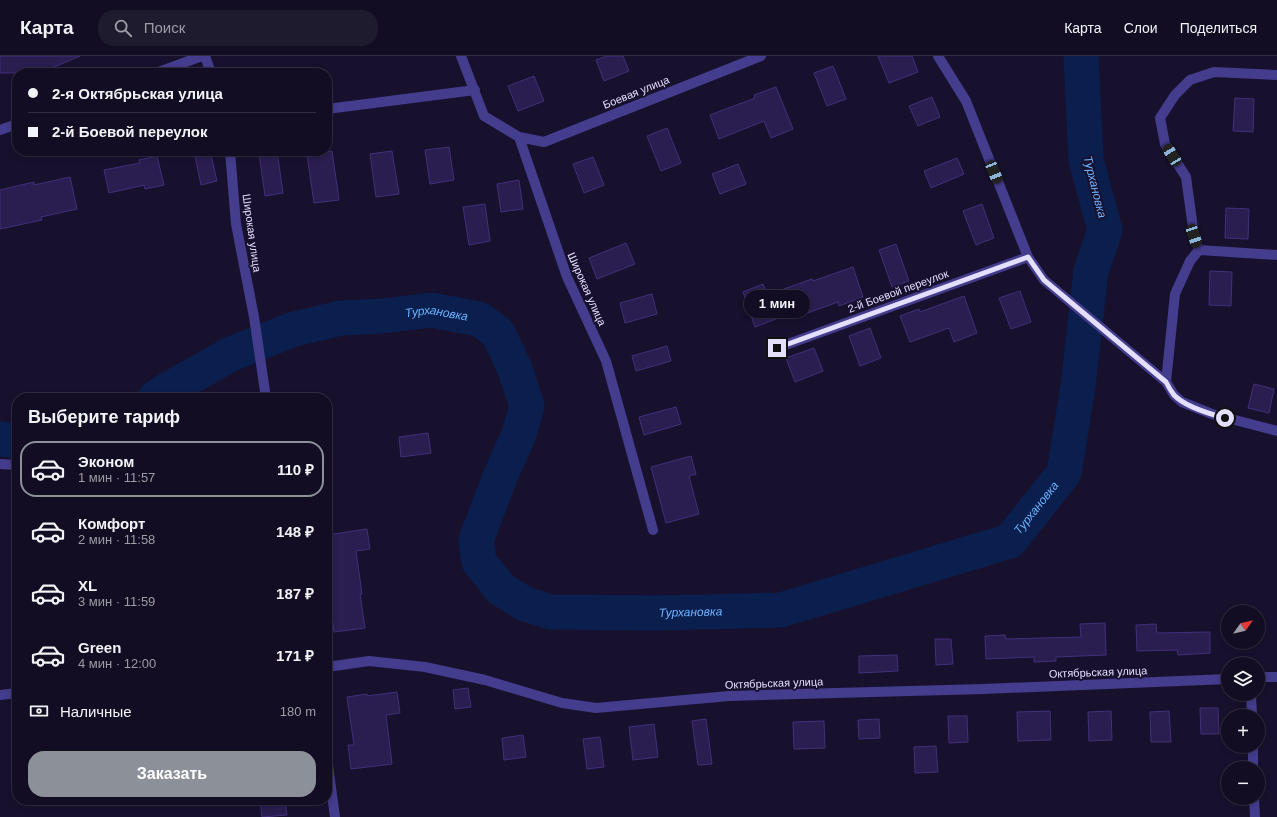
<!DOCTYPE html>
<html lang="ru">
<meta charset="utf-8">
<style>
body{margin:0;font-family:Arial,sans-serif;background:#1f1b2f;color:#f1f3f6;height:100vh;display:flex;flex-direction:column;font-size:15px;white-space:nowrap}
*{box-sizing:border-box;margin:0}
p{font-size:13px;color:#9c9ca5}
.icon{flex:none;width:22px;height:22px;fill:none;stroke:currentColor;stroke-width:2;stroke-linecap:round;stroke-linejoin:round}
.map{position:relative;flex:1;overflow:hidden}
.details{position:absolute;left:12px;top:337px;width:320px;height:412px;display:flex;flex-direction:column;background:#120d22;border-radius:16px;box-shadow:0 2px 6px #0003,0 0 0 1px #312d40}
.details>*{flex:none}
.guide{position:absolute;left:12px;top:12px;width:320px;height:88px;border-radius:16px;box-shadow:0 2px 6px #0003,0 0 0 1px #312d40;display:grid;align-content:center;height:88px;padding:0 16px;background:#120d22}
.needle{width:26px;rotate:56deg}
.tools{position:absolute;left:1221px;top:549px;display:grid;gap:8px}
.tools a{display:grid;place-items:center;width:44px;height:44px;border-radius:50%;background:#120d22;box-shadow:0 2px 6px #0003,0 0 0 1px #312d40;font-size:20px}
.end{position:absolute;width:18px;height:18px;margin:-9px;border:5px solid #e4deff;background:#111;box-shadow:0 0 0 2px #111}
.from{border-radius:50%}
.bubble{position:absolute;height:28px;border-radius:14px;background:#120d22;box-shadow:0 2px 6px #0003,0 0 0 1px #312d40;font-size:13px;font-weight:700;line-height:28px;text-align:center}
.car{position:absolute;width:12px;height:24px;margin:-12px -6px;border-radius:5px;box-shadow:0 0 3px 1px #0007;background:linear-gradient(#222 24%,#8ab4d8 0 40%,#222 0 76%,#8ab4d8 0 86%,#222 0)}
.guide b{display:flex;align-items:center;gap:14px;height:38px;font-size:15px}
.guide b+b{border-top:1px solid #312d40}
.guide i{width:10px;height:10px;background:#f1f3f6}
ul{padding:0;list-style:none}
li{display:flex;align-items:center;gap:12px;height:56px;margin:0 8px 6px;padding:0 8px;border:2px solid transparent;border-radius:16px}
li div{flex:1}
li b{display:block;font-size:15px}
li em{font-style:normal;font-weight:700}
li.active{border-color:#8c9099}
li>.icon{width:36px;height:36px;stroke-width:1.5}
h2{padding:0 16px;font-size:18px;line-height:48px}
.pay{display:flex;align-items:center;gap:10px;height:44px;padding:0 16px;font-size:15px}
.pay p{margin-inline-start:auto}
.primary-button{display:flex;gap:8px;margin-top:auto;padding:8px 16px}
.primary-button a{flex:1;height:46px;border-radius:16px;background:#8c9099;color:#fff;font-size:16px;font-weight:700;line-height:46px;text-align:center}
header{display:flex;align-items:center;gap:24px;box-sizing:border-box;height:56px;padding:0 20px;background:#120d22;border-bottom:1px solid #312d40}
header strong{font-size:19px}
nav{display:flex;gap:22px;margin-inline-start:auto;font-size:14px}
.search{width:280px;height:36px;background:#1f1b2f;display:flex;align-items:center;gap:10px;box-sizing:border-box;padding:0 14px;border-radius:16px;color:#9c9ca5;font-size:15px}
.map>svg:first-child{display:block}
.lines{fill:none;stroke-linecap:round;stroke-linejoin:round}
.river{stroke:#0a1f4e;stroke-width:35}
.building{fill:#2a1d4f;stroke:#422f7c}
.minor{stroke:#443c8d;stroke-width:10}
.route{stroke:#e4deff;stroke-width:5}
.labels{text-anchor:middle;dominant-baseline:central;stroke-width:4;stroke-linejoin:round;paint-order:stroke}
.street-label{font-size:11px;fill:#e4deff;stroke:#18112e}
.water-label{font-size:12px;font-style:italic;fill:#6cb2ff;stroke:#18112e}
</style>
<header>
<strong>Карта</strong>
<div class="search"><svg class="icon" aria-label="search" viewBox="0 0 24 24"><circle cx="10" cy="10" r="6"/><path d="M15 15l6 6"/></svg>Поиск</div>
<nav><a>Карта</a><a>Слои</a><a>Поделиться</a></nav>
</header>
<div class="map">
<svg width="1277" height="761" viewBox="0 0 1277 761">
<rect width="100%" height="100%" fill="#18112e"/>
<g class="lines">
<g class="river">
<path id="s1" d="M155 342 169 333 231 298 294 273 341 262 383 260 431 254 479 263 498 277 515 313 527 350 519 378 500 421 476 484 479 506 501 533 525 548 551 556 656 557 781 554 1010 485 1064 417 1078 330 1091 215 1105 174 1086 104 1081 0"/>
<path d="M0 383 17 385"/>
</g>
</g>
<path class="building" d="M0 0H80L40 17H0Z
M607 0H623L629 15 604 25 596 4Z
M878 0H912L918 16 889 27Z
M833 10 846 43 827 50 814 17Z
M534 20 544 45 518 55 508 30Z
M776 31 793 73 771 82 764 65 719 83 710 59 755 42 754 39Z
M932 41 940 61 918 70 909 50Z
M1235 42 1254 43 1253 76 1233 75Z
M667 72 681 107 661 115 647 80Z
M449 91 454 124 430 128 425 94Z
M194 95H210L217 125 201 129Z
M269 95H277L283 137 265 140 259 97Z
M332 95 339 144 314 147 307 99Z
M392 95 399 138 376 141 370 98Z
M157 100 164 129 145 133 144 129 109 137 104 114 140 107 139 104Z
M593 101 604 129 584 137 573 108Z
M957 102 964 118 931 132 924 115Z
M738 108 746 128 720 138 712 118Z
M70 121 77 153 41 161 42 164 0 173V134L34 126V129Z
M519 124 523 153 501 156 497 128Z
M485 148 490 185 469 189 463 151Z
M982 148 994 182 976 189 963 155Z
M1226 152 1249 153 1248 183 1225 182Z
M626 187 635 208 597 223 589 202Z
M896 188 909 225 892 231 879 194Z
M853 211 863 241 839 250 838 246 802 259 800 254 755 271 743 236 763 228 767 239 812 223 813 225Z
M1210 215 1232 216 1231 250 1209 249Z
M1020 235 1031 266 1011 273 999 242Z
M652 238 657 258 625 267 620 247Z
M964 240 977 277 954 286 949 272 910 286 900 260 919 253 920 256Z
M870 272 881 302 860 310 849 280Z
M667 290 671 305 636 315 632 300Z
M814 292 823 315 795 326 786 302Z
M1254 328 1274 333 1269 357 1248 352Z
M676 351 681 368 644 379 639 361Z
M428 377 431 397 401 401 399 381Z
M691 400 696 418 689 420 699 458 666 467 651 411Z
M367 473 370 493 356 495 362 538H360L365 572 334 576 330 542H327V479Z
M1105 567 1106 599 1056 601V605L1034 606V601L986 603 985 580 1005 579 1006 583 1081 581 1080 568Z
M1156 568 1157 577 1210 576V597L1178 599 1177 594 1137 595 1136 569Z
M935 583H951L953 608 936 609Z
M897 599 898 615 859 617V600Z
M468 632 471 651 455 653 453 634Z
M397 636 400 657 386 659 392 708 351 713 348 689H354L347 641 367 638V640Z
M1200 652H1218L1219 678H1201Z
M1050 655 1051 684 1018 685 1017 656Z
M1111 655 1112 684 1089 685 1088 656Z
M1169 655 1171 686H1151L1150 656Z
M948 660H967L968 686 949 687Z
M706 663 712 708 698 709 692 665Z
M879 663 880 682 859 683 858 664Z
M824 665 825 692 794 693 793 666Z
M654 668 658 701 633 704 629 671Z
M523 679 526 701 504 704 502 682Z
M600 681 604 711 587 713 583 683Z
M936 690 938 716 915 717 914 691Z
M260 744H285L287 759 262 761Z"/>
<g class="lines">
<path class="minor" d="M205 0 211 17
M461 0 484 60 519 81 567 221 606 305 653 474
M938 0 966 45 1028 201 1044 224 1166 326
M156 17 202 0
M1277 19 1214 16 1190 24 1175 39 1160 62 1165 88 1186 121 1194 179 1199 194 1190 205 1175 238 1166 326 1174 339 1182 346 1212 358 1277 375
M327 53 475 34
M0 74 17 68
M519 81 544 86 761 0
M230 95 236 168 254 261 266 342
M1199 194 1277 199
M777 292 1028 201
M0 408 17 409
M327 611 369 605 425 611 485 624 562 647 596 652 729 640 984 633 1228 623
M1258 621H1277
M1251 638 1252 660
M0 639 17 637
M1253 690V712
M327 702 335 761
M1254 742 1255 761"/>
</g>
<g class="lines">
<path class="route" d="M777 292 1028 201 1044 224 1166 326C1168 330 1171 335 1174 339 1185 351 1210 358 1225 362"/>
</g>
<g class="labels">
<g class="street-label">
<text transform="translate(636 36) rotate(-22)">Боевая улица</text>
<text transform="translate(252 177) rotate(82)">Широкая улица</text>
<text transform="translate(587 233) rotate(66)">Широкая улица</text>
<text transform="translate(898 235) rotate(-20)">2-й Боевой переулок</text>
<text transform="translate(1098 616) rotate(-2)">Октябрьская улица</text>
<text transform="translate(774 627) rotate(-2)">Октябрьская улица</text>
</g>
<g class="water-label">
<text transform="translate(1095 131) rotate(76)">Турхановка</text>
<text stroke="none"><textPath href="#s1" startOffset="300">Турхановка</textPath></text>
<text stroke="none"><textPath href="#s1" startOffset="1213">Турхановка</textPath></text>
<text stroke="none"><textPath href="#s1" startOffset="841">Турхановка</textPath></text>
</g>
</g>
</svg>
<div class="tools">
<a><svg class="needle" viewBox="-14 -14 28 28"><path d="M0-13l5 13h-10z" fill="#e53935"/><path d="M0 13l5-13h-10z" fill="#9c9ca5"/></svg></a>
<a><svg class="icon" aria-label="layers" viewBox="0 0 24 24"><path d="M12 4l9 5-9 5-9-5zM3 14l9 5 9-5"/></svg></a>
<a>+</a>
<a>−</a>
</div>
<i class="end from" style="left:1225px;top:362px"></i>
<i class="end" style="left:777px;top:292px"></i>
<div class="bubble" style="left:744px;top:234px;width:66px">1 мин</div>
<i class="car" style="left:1172px;top:99px;rotate:328deg"></i>
<i class="car" style="left:994px;top:116px;rotate:158deg"></i>
<i class="car" style="left:1194px;top:180px;rotate:162deg"></i>
<div class="guide">
<b><i class="from"></i>2-я Октябрьская улица</b>
<b><i></i>2-й Боевой переулок</b>
</div>
<section class="details">
<h2>Выберите тариф</h2>
<ul>
<li class="active"><svg class="icon" aria-label="car" viewBox="0 0 24 24"><path d="M5 17H2v-5l4-1 3-4h7l3 4 3 1v5h-3M9 17h6M6 11h13"/><circle cx="7" cy="17" r="2"/><circle cx="17" cy="17" r="2"/></svg><div><b>Эконом</b><p>1 мин · 11:57</p></div><em>110 ₽</em></li>
<li><svg class="icon" aria-label="car" viewBox="0 0 24 24"><path d="M5 17H2v-5l4-1 3-4h7l3 4 3 1v5h-3M9 17h6M6 11h13"/><circle cx="7" cy="17" r="2"/><circle cx="17" cy="17" r="2"/></svg><div><b>Комфорт</b><p>2 мин · 11:58</p></div><em>148 ₽</em></li>
<li><svg class="icon" aria-label="car" viewBox="0 0 24 24"><path d="M5 17H2v-5l4-1 3-4h7l3 4 3 1v5h-3M9 17h6M6 11h13"/><circle cx="7" cy="17" r="2"/><circle cx="17" cy="17" r="2"/></svg><div><b>XL</b><p>3 мин · 11:59</p></div><em>187 ₽</em></li>
<li><svg class="icon" aria-label="car" viewBox="0 0 24 24"><path d="M5 17H2v-5l4-1 3-4h7l3 4 3 1v5h-3M9 17h6M6 11h13"/><circle cx="7" cy="17" r="2"/><circle cx="17" cy="17" r="2"/></svg><div><b>Green</b><p>4 мин · 12:00</p></div><em>171 ₽</em></li>
</ul>
<div class="pay"><svg class="icon" aria-label="cash" viewBox="0 0 24 24"><path d="M3 7h18v10H3z"/><circle cx="12" cy="12" r="2"/></svg>Наличные<p>180 m</p></div>
<div class="primary-button"><a>Заказать</a></div>
</section>
</div>
